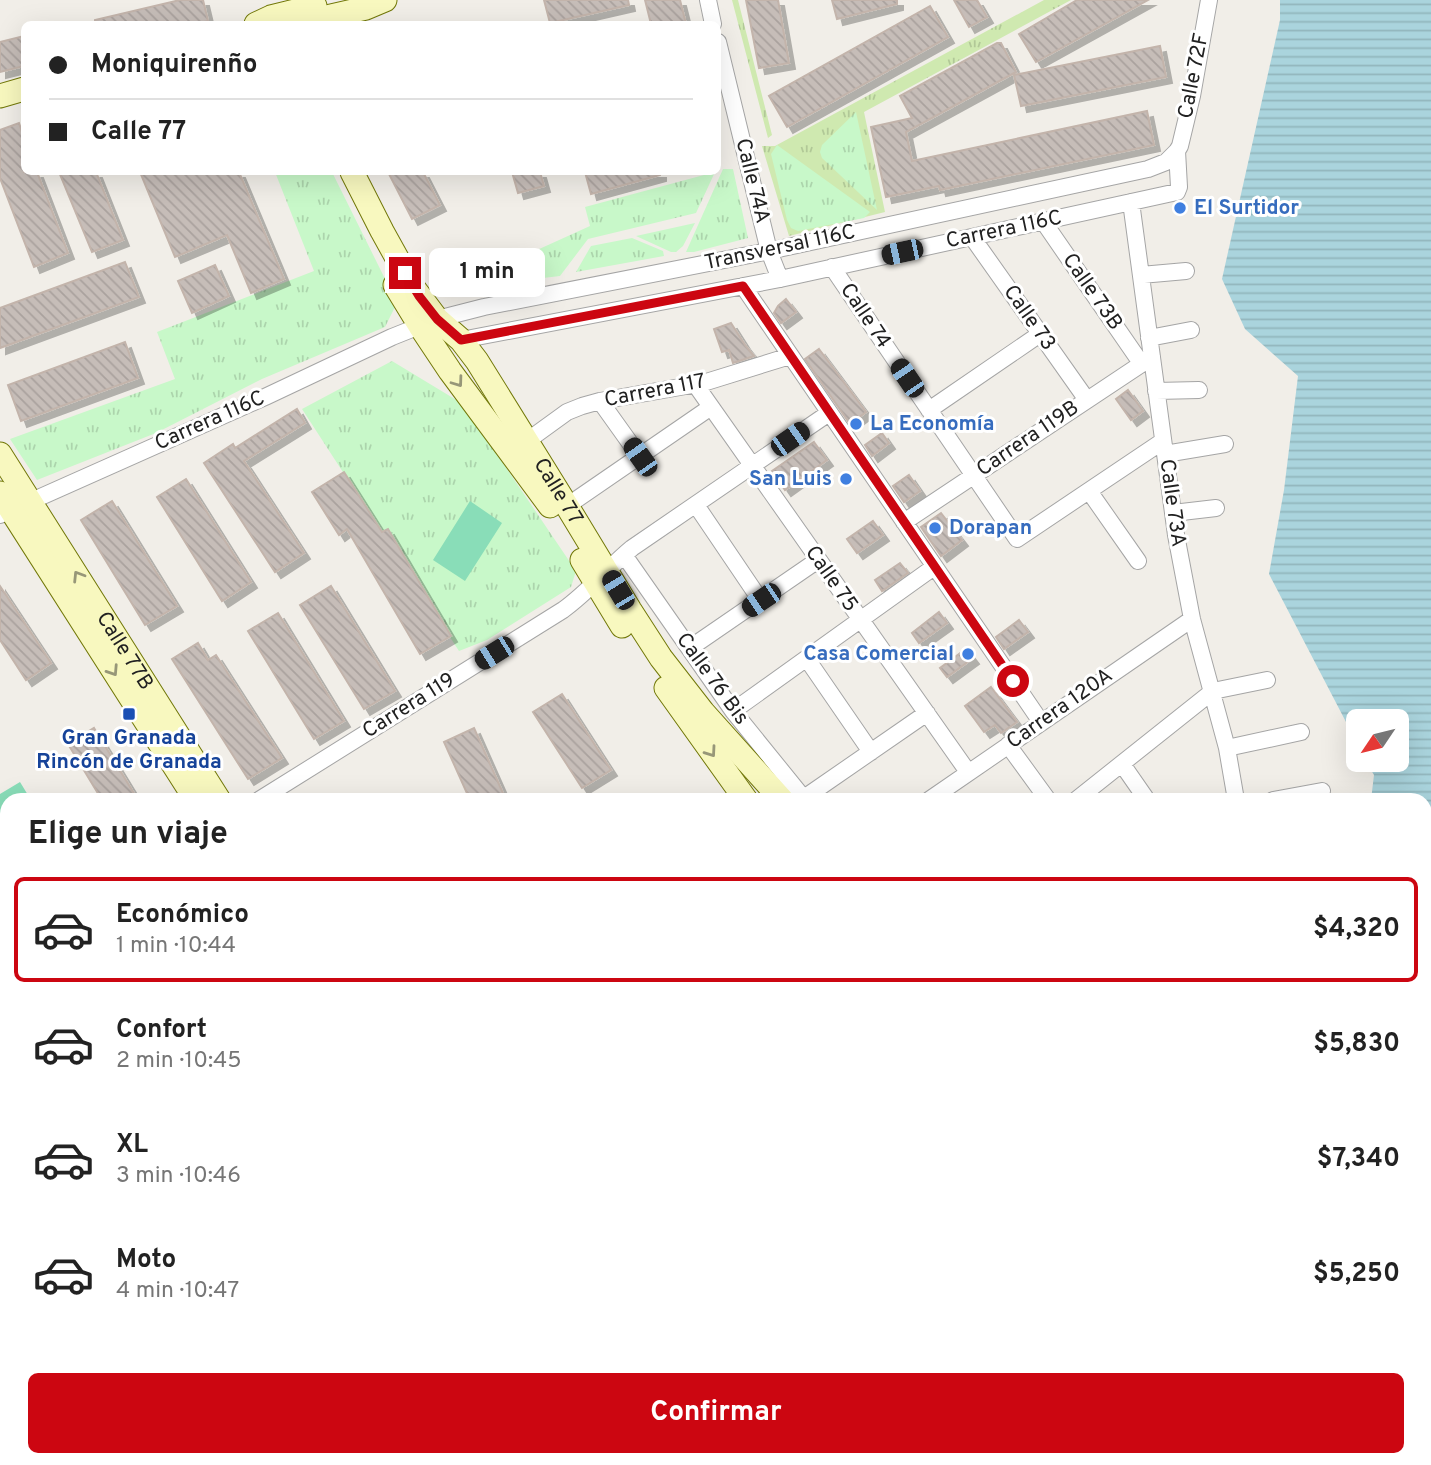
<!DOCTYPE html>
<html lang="es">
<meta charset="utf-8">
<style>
body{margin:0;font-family:Overpass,sans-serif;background:#f6f6f6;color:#222;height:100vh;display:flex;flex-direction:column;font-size:26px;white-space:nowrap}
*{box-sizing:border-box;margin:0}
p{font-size:23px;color:#767676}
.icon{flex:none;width:38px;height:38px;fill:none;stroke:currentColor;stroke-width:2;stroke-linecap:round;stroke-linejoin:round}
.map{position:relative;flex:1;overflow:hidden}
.panel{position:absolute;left:0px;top:793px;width:1432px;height:674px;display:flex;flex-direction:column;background:#fff;border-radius:21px 21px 0 0;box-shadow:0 7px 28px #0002}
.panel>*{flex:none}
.guide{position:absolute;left:21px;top:21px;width:700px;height:154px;border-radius:10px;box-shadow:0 7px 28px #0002;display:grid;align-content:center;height:154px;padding:0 28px;background:#fff}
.needle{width:46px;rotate:235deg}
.fabs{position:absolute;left:1346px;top:709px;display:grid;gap:14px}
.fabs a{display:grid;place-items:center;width:63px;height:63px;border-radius:10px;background:#fff;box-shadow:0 7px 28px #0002;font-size:35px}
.end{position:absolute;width:32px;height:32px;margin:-16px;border:9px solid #cc0611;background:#fff;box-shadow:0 0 0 4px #fff}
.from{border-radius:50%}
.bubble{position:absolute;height:49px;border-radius:10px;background:#fff;box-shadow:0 7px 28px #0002;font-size:23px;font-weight:700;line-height:49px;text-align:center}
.car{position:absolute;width:21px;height:42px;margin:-21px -10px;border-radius:9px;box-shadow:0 0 5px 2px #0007;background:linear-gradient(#222 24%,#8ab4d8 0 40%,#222 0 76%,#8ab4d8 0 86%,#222 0)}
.guide b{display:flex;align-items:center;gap:24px;height:66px;font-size:26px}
.guide b+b{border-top:2px solid #e0e0e0}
.guide i{width:18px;height:18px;background:#222}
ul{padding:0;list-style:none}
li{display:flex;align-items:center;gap:21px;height:105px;margin:0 14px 10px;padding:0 14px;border:4px solid transparent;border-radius:10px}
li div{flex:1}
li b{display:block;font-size:26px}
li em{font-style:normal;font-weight:700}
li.current{border-color:#cc0611}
li>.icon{width:63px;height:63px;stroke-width:1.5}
h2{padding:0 28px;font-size:32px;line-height:84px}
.action{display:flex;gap:14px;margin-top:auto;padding:14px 28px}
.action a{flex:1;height:80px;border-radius:10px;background:#cc0611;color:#fff;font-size:28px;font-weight:700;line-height:80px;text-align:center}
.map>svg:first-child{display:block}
.grass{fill:url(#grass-tufts)}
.park{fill:url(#park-tufts)}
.pitch{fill:#89ddb8}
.water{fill:url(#water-rules)}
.building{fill:url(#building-back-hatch);stroke:#c3b4ab;stroke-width:2;filter:url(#shadow)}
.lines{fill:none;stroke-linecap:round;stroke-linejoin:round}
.street-casing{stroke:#a5a5a5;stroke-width:18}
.secondary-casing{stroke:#727808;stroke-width:25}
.street{stroke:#fff;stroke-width:16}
.secondary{stroke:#f8f8bf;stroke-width:23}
.oneway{stroke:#979778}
.route{stroke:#cc0611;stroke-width:9}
.shop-dot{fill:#3f7fe0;stroke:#fff;stroke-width:2.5}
.transit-dot{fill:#1a4fb4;stroke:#fff;stroke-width:2.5}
.labels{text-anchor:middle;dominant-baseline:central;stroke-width:6;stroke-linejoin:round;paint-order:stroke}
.street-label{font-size:21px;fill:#212121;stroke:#fff}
.shop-label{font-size:21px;font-weight:bold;fill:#366cbe;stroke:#fff;text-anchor:start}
.transit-label{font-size:21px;font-weight:bold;fill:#164399;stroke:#fff}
</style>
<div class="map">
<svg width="1431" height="1465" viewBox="0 0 1431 1465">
<defs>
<pattern id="grass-tufts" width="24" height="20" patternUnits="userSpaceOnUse" patternTransform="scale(1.75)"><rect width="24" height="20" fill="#cfe9b0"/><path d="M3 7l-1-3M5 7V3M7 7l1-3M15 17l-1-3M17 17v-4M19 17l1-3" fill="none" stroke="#b1c897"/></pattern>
<pattern id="park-tufts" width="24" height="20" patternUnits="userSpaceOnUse" patternTransform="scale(1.75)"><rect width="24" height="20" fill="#c8f8c9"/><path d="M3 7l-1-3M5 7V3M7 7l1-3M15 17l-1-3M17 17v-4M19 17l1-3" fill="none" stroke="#acd4ac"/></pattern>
<pattern id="water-rules" width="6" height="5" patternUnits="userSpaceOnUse" patternTransform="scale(1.75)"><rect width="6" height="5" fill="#aad4dd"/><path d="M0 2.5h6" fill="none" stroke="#92b6bd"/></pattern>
<pattern id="building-back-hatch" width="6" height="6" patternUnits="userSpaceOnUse" patternTransform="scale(1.75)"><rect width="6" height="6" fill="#c6bdb8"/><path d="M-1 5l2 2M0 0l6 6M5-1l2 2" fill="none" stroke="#aaa29e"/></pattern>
<filter id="shadow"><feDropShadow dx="6" dy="6" stdDeviation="0" flood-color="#0004"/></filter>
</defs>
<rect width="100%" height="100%" fill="#f1eee8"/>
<path class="grass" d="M732 0H738L772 135 768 138Z
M1044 0H1071L864 112 885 212 789 236 762 146H775Z"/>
<path class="park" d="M856 112 877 210 822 158 820 152 822 145Z
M777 145 870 212 864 218 798 231 791 228 787 220 771 154Z
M723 169H733L748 238 694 252H686Z
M275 172H332L397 303 385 327 262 379 156 433 37 480 10 439 175 379 157 332 314 271Z
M715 172 696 213 588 239 560 276 509 282 515 260 590 226 585 207Z
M695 223 683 246 676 252H671L636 236Z
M632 238 663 251 664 256 576 272 591 246Z
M392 361 463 404 576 571 571 587 487 640 459 651 302 409Z
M755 1460H868L870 1465H757Z"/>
<path class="pitch" d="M470 501 502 523 465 581 433 560Z
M20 782 31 800H7V825L0 829V794Z"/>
<path class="water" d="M1280 0H1431V1465H1349L1352 1460H1424V800H1371L1374 775 1365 760H1396V721H1358V745L1269 574 1284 490 1298 376 1245 329 1222 279 1280 20Z"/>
<path class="building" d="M180 0H203L208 21 195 24H95V20Z
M544 0H628L629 5 550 23Z
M645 0H680L686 24H651Z
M746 0H778L789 63 759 68Z
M832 0H897V4L837 19Z
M954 0H977L987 17 969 27Z
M1077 0H1148L1036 62 1019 34Z
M930 6 948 37 787 127 769 96Z
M24 36V66L0 72V42Z
M997 43H1001L1016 72 906 132 912 161 1147 111 1154 145 940 190 939 186 886 197 871 127 912 118 900 96Z
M1160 46 1166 77 1021 106 1014 75Z
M19 123 24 138V172H37L68 253 34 267 0 178V130Z
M59 172H96L123 240 92 252Z
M140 172H239L284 279 251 293 227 235 175 257Z
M388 172H423L440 205 412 219Z
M512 172H540L544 186 518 193Z
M585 172H660V175L591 194Z
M125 262 139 297 0 348V308Z
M215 265 229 296 192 313 178 281Z
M786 299 796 312 781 323 774 313 778 306Z
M731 323 745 345 754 356 733 363 729 350 722 352 714 329Z
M125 342 138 378 21 421 8 385Z
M819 349 866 412 850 424 805 359Z
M1128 390 1143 411 1131 420 1116 399Z
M297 409 305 423 244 461 304 553 275 572 204 463 233 444 235 448Z
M882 433 889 443 872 456 865 445Z
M814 442 827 460 785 490 772 471Z
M344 472 382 532 388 529 451 636 420 654 347 529 339 535 312 492Z
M909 475 920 491 904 502 893 486Z
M186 479 251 582 222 601 157 497Z
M112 501 177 606 145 625 81 520Z
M941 513 962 540 941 556 921 527Z
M873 521 883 535 857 553 847 539Z
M900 563 908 573 882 591 875 580Z
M0 586 51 663 26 680 0 640Z
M331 586 395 691 364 709 300 605Z
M939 612 947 623 919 643 912 633Z
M278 613 344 721 314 739 248 631Z
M1019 620 1028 632 1004 649 996 637Z
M198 643 208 660 216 655 282 758 248 779 172 659Z
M966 649 973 658 947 677 940 668Z
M991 687 1017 722 1001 733 995 725 984 732 965 706Z
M562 694 611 770 582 788 533 712Z
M94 728 138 800H102L68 744Z
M474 728 506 800H470L444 742Z"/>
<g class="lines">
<g class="street-casing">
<path id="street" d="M708 0 713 24
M718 42 769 251 780 279
M1131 202 1176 535 1192 619 1227 748 1236 800
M1043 221 1141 363
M972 237 1087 400
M832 267 1017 539 1163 441
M1141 275 1186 271
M743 286 1041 722
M1149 338 1191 330
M461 340 780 279 1177 192 1179 187 1177 151
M695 384 968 772
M1156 391 1199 390
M600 401 640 457
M929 410 1040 334
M527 441 567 412 582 406 600 401 703 383 790 356
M1165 454 1225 444
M1089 491 1138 561
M696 505 761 601
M567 506 711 407
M1173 513 1216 508
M0 515 265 397 392 337 437 319 484 307 769 251 1148 169 1166 162 1177 151 1180 146 1192 96 1209 0
M904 522 1152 357
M624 555 733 711 805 800
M690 648 818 560
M807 659 871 752
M733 711 934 567
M1008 745 1048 800
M1227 748 1301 732
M1122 764 1147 800
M804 798 927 713
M259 800 563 610C588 592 608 568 632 548L829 413
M929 800 1192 619
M1076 800 1213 691 1267 680
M1273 800 1322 791
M0 955 7 951
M0 1287 7 1308
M58 1460 60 1465
M1027 1460 1028 1465
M103 1465 110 1460
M615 1465 622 1460
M1115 1465V1460"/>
</g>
<g class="secondary-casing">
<g id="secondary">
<path d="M256 24 271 17 315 6"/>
<path d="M296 24 366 8 385 0"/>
<path d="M0 96 24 89"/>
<path id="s1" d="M352 172 382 231 413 287 437 319 461 340 477 361 567 506 630 610 661 658 703 712 782 800"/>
<path d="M395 285 420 326 450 371 550 506"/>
<path id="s2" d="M0 454 219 800"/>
<path d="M0 493 196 800"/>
<path d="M582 560 622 626"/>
<path d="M666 688 746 800"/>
<path d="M531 1460 533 1465"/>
<path d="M551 1460 552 1465"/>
<path d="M1013 1460 1014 1465"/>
</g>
</g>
<use href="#street" class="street"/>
<use href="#secondary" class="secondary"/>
</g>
<defs><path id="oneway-chevron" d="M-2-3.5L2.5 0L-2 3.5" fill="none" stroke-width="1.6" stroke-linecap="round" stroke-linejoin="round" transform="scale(1.75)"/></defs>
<g class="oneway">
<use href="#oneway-chevron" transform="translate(458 382) rotate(54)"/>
<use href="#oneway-chevron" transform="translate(78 576) rotate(-122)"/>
<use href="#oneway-chevron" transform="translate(113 671) rotate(57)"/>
<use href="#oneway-chevron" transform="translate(711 752) rotate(55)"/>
</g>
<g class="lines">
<path class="route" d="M405 273 419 296 437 319 461 340 743 286 1013 681"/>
</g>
<g class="shop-dot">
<circle cx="1180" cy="208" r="7"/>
<circle cx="856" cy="424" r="7"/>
<circle cx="846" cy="479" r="7"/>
<circle cx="935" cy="528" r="7"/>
<circle cx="968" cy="654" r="7"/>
</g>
<rect class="transit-dot" x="122" y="707" width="14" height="14" rx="3.5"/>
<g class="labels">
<g class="street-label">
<text transform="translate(1194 76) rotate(-79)">Calle 72F</text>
<text transform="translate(752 181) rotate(76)">Calle 74A</text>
<text transform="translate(1004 230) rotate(-12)">Carrera 116C</text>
<text transform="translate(780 248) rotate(-12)">Transversal 116C</text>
<text transform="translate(1092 292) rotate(55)">Calle 73B</text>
<text transform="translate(865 316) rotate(56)">Calle 74</text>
<text transform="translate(1029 318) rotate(55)">Calle 73</text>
<text transform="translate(655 391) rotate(-11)">Carrera 117</text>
<text transform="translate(210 421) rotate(-24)">Carrera 116C</text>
<text transform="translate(1028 439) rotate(-34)">Carrera 119B</text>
<text stroke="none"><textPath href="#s1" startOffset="382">Calle 77</textPath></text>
<text transform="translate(1172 503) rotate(82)">Calle 73A</text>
<text transform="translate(831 579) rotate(55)">Calle 75</text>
<text stroke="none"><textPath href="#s2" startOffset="233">Calle 77B</textPath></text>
<text transform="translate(712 679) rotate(54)">Calle 76 Bis</text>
<text transform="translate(409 706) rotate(-32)">Carrera 119</text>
<text transform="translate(1060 709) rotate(-35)">Carrera 120A</text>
</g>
<g class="shop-label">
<text x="1194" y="208">El Surtidor</text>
<text x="870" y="424">La Economía</text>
<text x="832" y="479" text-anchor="end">San Luis</text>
<text x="949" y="528">Dorapan</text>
<text x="954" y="654" text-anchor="end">Casa Comercial</text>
</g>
<g class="transit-label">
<text x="129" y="738">Gran Granada<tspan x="129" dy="24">Rincón de Granada</tspan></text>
</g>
</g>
</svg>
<div class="fabs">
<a><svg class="needle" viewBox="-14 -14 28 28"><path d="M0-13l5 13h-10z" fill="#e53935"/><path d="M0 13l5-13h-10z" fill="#767676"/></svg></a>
</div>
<i class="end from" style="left:1013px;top:681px"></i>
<i class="end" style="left:405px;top:273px"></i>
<div class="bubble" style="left:429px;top:248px;width:116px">1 min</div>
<i class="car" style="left:902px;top:252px;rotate:258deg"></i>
<i class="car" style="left:907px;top:378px;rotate:326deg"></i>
<i class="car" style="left:790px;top:439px;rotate:55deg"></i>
<i class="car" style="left:640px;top:457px;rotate:325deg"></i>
<i class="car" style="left:618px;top:590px;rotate:329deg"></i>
<i class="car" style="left:761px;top:600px;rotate:236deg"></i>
<i class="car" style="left:494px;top:653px;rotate:238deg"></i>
<div class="guide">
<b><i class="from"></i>Moniquirenño</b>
<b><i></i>Calle 77</b>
</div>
<section class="panel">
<h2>Elige un viaje</h2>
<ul>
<li class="current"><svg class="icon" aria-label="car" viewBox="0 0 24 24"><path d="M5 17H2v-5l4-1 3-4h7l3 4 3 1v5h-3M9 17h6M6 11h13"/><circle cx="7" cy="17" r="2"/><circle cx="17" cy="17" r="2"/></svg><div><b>Económico</b><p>1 min · 10:44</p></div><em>$4,320</em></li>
<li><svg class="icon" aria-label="car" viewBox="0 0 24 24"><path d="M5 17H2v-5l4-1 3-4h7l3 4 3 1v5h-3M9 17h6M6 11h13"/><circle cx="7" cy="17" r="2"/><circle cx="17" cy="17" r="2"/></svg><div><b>Confort</b><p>2 min · 10:45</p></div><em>$5,830</em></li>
<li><svg class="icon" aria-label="car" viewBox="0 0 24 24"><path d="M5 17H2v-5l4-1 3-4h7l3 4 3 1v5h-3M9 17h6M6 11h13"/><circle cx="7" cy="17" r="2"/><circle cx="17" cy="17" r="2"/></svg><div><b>XL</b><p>3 min · 10:46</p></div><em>$7,340</em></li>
<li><svg class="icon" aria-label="car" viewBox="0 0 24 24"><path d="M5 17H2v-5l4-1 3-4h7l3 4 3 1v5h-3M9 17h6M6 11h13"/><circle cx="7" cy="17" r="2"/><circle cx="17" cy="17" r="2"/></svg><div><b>Moto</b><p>4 min · 10:47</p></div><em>$5,250</em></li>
</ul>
<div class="action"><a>Confirmar</a></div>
</section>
</div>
